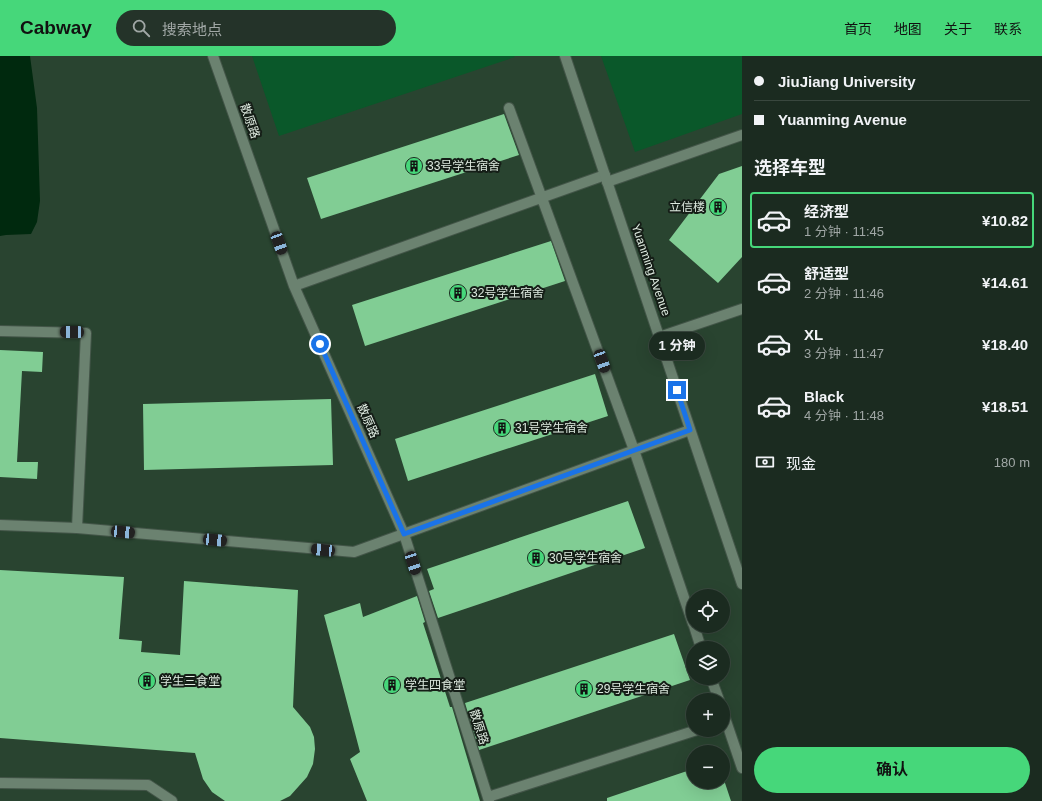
<!DOCTYPE html>
<html lang="zh">
<meta charset="utf-8">
<style>
body{margin:0;font-family:Arial,"Noto Sans SC",sans-serif;background:#243329;color:#f1f3f6;height:100vh;display:flex;flex-direction:column;font-size:15px;white-space:nowrap}
*{box-sizing:border-box;margin:0}
p{font-size:13px;color:#a0a7a5}
.icon{flex:none;width:22px;height:22px;fill:none;stroke:currentColor;stroke-width:2;stroke-linecap:round;stroke-linejoin:round}
.map{position:relative;flex:1;overflow:hidden}
.sheet{display:flex;flex-direction:column;background:#1b2b20;width:300px}
.sheet>*{flex:none}
.top-card{display:grid;align-content:center;height:88px;padding:0 12px;background:#1b2b20}
.controls{position:absolute;left:686px;top:533px;display:grid;gap:8px}
.controls a{display:grid;place-items:center;width:44px;height:44px;border-radius:50%;background:#1b2b20;box-shadow:0 4px 16px #0002,0 0 0 1px #39473e;font-size:20px}
.end{position:absolute;width:18px;height:18px;margin:-9px;border:5px solid #1a73e8;background:#fff;box-shadow:0 0 0 2px #fff}
.from{border-radius:50%}
.bubble{position:absolute;height:28px;border-radius:14px;background:#1b2b20;box-shadow:0 4px 16px #0002,0 0 0 1px #39473e;font-size:13px;font-weight:700;line-height:28px;text-align:center}
.car{position:absolute;width:12px;height:24px;margin:-12px -6px;border-radius:5px;box-shadow:0 0 3px 1px #0007;background:linear-gradient(#222 24%,#8ab4d8 0 40%,#222 0 76%,#8ab4d8 0 86%,#222 0)}
.top-card b{display:flex;align-items:center;gap:14px;height:38px;font-size:15px}
.top-card b+b{border-top:1px solid #39473e}
.top-card i{width:10px;height:10px;background:#f1f3f6}
ul{padding:0;list-style:none}
li{display:flex;align-items:center;gap:12px;height:56px;margin:0 8px 6px;padding:0 4px;border:2px solid transparent;border-radius:4px}
li div{flex:1}
li b{display:block;font-size:15px}
li em{font-style:normal;font-weight:700}
li.on{border-color:#46d77a}
li>.icon{width:36px;height:36px;stroke-width:1.5}
h2{padding:0 12px;font-size:18px;line-height:48px}
.pay{display:flex;align-items:center;gap:10px;height:44px;padding:0 12px;font-size:15px}
.pay p{margin-inline-start:auto}
.primary-button{display:flex;gap:8px;margin-top:auto;padding:8px 12px}
.primary-button a{flex:1;height:46px;border-radius:24px;background:#46d77a;color:#111;font-size:16px;font-weight:700;line-height:46px;text-align:center}
header{display:flex;align-items:center;gap:24px;box-sizing:border-box;height:56px;padding:0 20px;background:#46d77a;color:#111}
header strong{font-size:19px}
nav{display:flex;gap:22px;margin-inline-start:auto;font-size:14px}
.search{width:280px;height:36px;background:#243329;display:flex;align-items:center;gap:10px;box-sizing:border-box;padding:0 14px;border-radius:22px;color:#a0a7a5;font-size:15px}
main{display:flex;flex:1;min-height:0}
.map>svg:first-child{display:block}
.built{fill:#294430;fill-rule:evenodd}
.green{fill:#0a582a}
.water{fill:#00290e}
.building{fill:#81cd94}
.lines{fill:none;stroke-linecap:round;stroke-linejoin:round}
.lane-casing{stroke:#435548;stroke-width:12}
.street-casing{stroke:#435548;stroke-width:12}
.lane{stroke:#6b8270;stroke-width:10}
.street{stroke:#6b8270;stroke-width:10}
.route{stroke:#1a73e8;stroke-width:5}
.labels{text-anchor:middle;dominant-baseline:central;stroke-width:4;stroke-linejoin:round;paint-order:stroke}
.street-label{font-size:12px;fill:#dfebe1;stroke:#151e17}
.poi-label{font-size:12px;fill:#dfebe1;stroke:#151e17;text-anchor:start}
</style>
<header>
<strong>Cabway</strong>
<div class="search"><svg class="icon" aria-label="search" viewBox="0 0 24 24"><circle cx="10" cy="10" r="6"/><path d="M15 15l6 6"/></svg>搜索地点</div>
<nav><a>首页</a><a>地图</a><a>关于</a><a>联系</a></nav>
</header>
<main>
<div class="map">
<svg width="742" height="745" viewBox="0 0 742 745">
<rect width="100%" height="100%" fill="#24392a"/>
<path class="built" d="M0 0H742V745H0ZM693 540H723V570H693ZM693 592H723V622H693ZM693 644H723V674H693ZM693 696H723V726H693Z"/>
<path class="green" d="M252 0H514L515 1 279 80Z
M601 0H742V58L635 96Z"/>
<path class="water" d="M0 0H30L37 52 40 145 37 166 31 178 6 179 0 180Z"/>
<path class="building" d="M504 58 519 99 321 163 307 122Z
M742 110V201L718 227 669 184 719 118Z
M551 185 565 225 365 290 352 249Z
M0 294 43 296 42 316 22 315 17 406H38L37 423 0 421Z
M595 318 608 360 408 425 395 383Z
M331 343 333 409 144 414 143 348Z
M628 445 645 492 438 562 429 535 434 533 427 513Z
M0 514 124 521 119 583 142 585 141 596 180 599 184 525 298 534 293 651 310 671 314 681 315 693 313 708 307 721 290 740 280 745H225L212 736 203 723 195 697 0 682Z
M417 540 425 566 423 567 450 651H452L480 745H367L350 703 360 696 324 559 360 547 363 561Z
M674 578 690 624 479 694 465 647Z
M693 713V726H723V721L731 745H607V742Z"/>
<g class="lines">
<g class="lane-casing">
<path id="lane" d="M213 0 294 230 404 478 489 745
M509 52 634 394 693 568
M607 126 742 79
M294 230 605 119
M0 275 86 277 77 472
M659 281 742 253
M694 570 701 592
M711 622 719 644
M723 656 742 712
M0 727 148 729 172 745
M488 741 697 674"/>
</g>
<g class="street-casing">
<path id="street" d="M565 0 742 528
M0 469 77 472 354 496 690 374"/>
</g>
<use href="#lane" class="lane"/>
<use href="#street" class="street"/>
</g>
<g class="lines">
<path class="route" d="M320 288 404 478 690 374 677 334"/>
</g>
<defs>
<g id="building-disc" transform="scale(0.9)"><circle r="9.5" fill="#46d77a" stroke="#151e17"/><path d="M-4-6H4V6H1V3H-1V6H-4ZM-2.5-4.3h1.7v1.8h-1.7ZM.8-4.3h1.7v1.8H.8ZM-2.5-1h1.7V.8h-1.7ZM.8-1h1.7V.8H.8Z" fill="#111"/></g>
</defs>
<g fill-rule="evenodd">
<use href="#building-disc" x="414" y="110"/>
<use href="#building-disc" x="718" y="151"/>
<use href="#building-disc" x="458" y="237"/>
<use href="#building-disc" x="502" y="372"/>
<use href="#building-disc" x="536" y="502"/>
<use href="#building-disc" x="147" y="625"/>
<use href="#building-disc" x="392" y="629"/>
<use href="#building-disc" x="584" y="633"/>
</g>
<g class="labels">
<g class="street-label">
<text transform="translate(250 65) rotate(71)">散原路</text>
<text transform="translate(651 214) rotate(71)">Yuanming Avenue</text>
<text transform="translate(368 365) rotate(66)">散原路</text>
<text transform="translate(479 671) rotate(72)">散原路</text>
</g>
<g class="poi-label">
<text x="427" y="110">33号学生宿舍</text>
<text x="705" y="151" text-anchor="end">立信楼</text>
<text x="471" y="237">32号学生宿舍</text>
<text x="515" y="372">31号学生宿舍</text>
<text x="549" y="502">30号学生宿舍</text>
<text x="160" y="625">学生三食堂</text>
<text x="405" y="629">学生四食堂</text>
<text x="597" y="633">29号学生宿舍</text>
</g>
</g>
</svg>
<div class="controls">
<a><svg class="icon" aria-label="locate" viewBox="0 0 24 24"><circle cx="12" cy="12" r="6"/><path d="M12 2v4M12 18v4M2 12h4M18 12h4"/></svg></a>
<a><svg class="icon" aria-label="layers" viewBox="0 0 24 24"><path d="M12 4l9 5-9 5-9-5zM3 14l9 5 9-5"/></svg></a>
<a>+</a>
<a>−</a>
</div>
<i class="end from" style="left:320px;top:288px"></i>
<i class="end" style="left:677px;top:334px"></i>
<div class="bubble" style="left:649px;top:276px;width:56px">1 分钟</div>
<i class="car" style="left:279px;top:187px;rotate:160deg"></i>
<i class="car" style="left:72px;top:276px;rotate:271deg"></i>
<i class="car" style="left:602px;top:305px;rotate:160deg"></i>
<i class="car" style="left:123px;top:476px;rotate:95deg"></i>
<i class="car" style="left:215px;top:484px;rotate:95deg"></i>
<i class="car" style="left:323px;top:494px;rotate:275deg"></i>
<i class="car" style="left:413px;top:507px;rotate:162deg"></i>
</div>
<section class="sheet">
<div class="top-card">
<b><i class="from"></i>JiuJiang University</b>
<b><i></i>Yuanming Avenue</b>
</div>
<h2>选择车型</h2>
<ul>
<li class="on"><svg class="icon" aria-label="car" viewBox="0 0 24 24"><path d="M5 17H2v-5l4-1 3-4h7l3 4 3 1v5h-3M9 17h6M6 11h13"/><circle cx="7" cy="17" r="2"/><circle cx="17" cy="17" r="2"/></svg><div><b>经济型</b><p>1 分钟 · 11:45</p></div><em>¥10.82</em></li>
<li><svg class="icon" aria-label="car" viewBox="0 0 24 24"><path d="M5 17H2v-5l4-1 3-4h7l3 4 3 1v5h-3M9 17h6M6 11h13"/><circle cx="7" cy="17" r="2"/><circle cx="17" cy="17" r="2"/></svg><div><b>舒适型</b><p>2 分钟 · 11:46</p></div><em>¥14.61</em></li>
<li><svg class="icon" aria-label="car" viewBox="0 0 24 24"><path d="M5 17H2v-5l4-1 3-4h7l3 4 3 1v5h-3M9 17h6M6 11h13"/><circle cx="7" cy="17" r="2"/><circle cx="17" cy="17" r="2"/></svg><div><b>XL</b><p>3 分钟 · 11:47</p></div><em>¥18.40</em></li>
<li><svg class="icon" aria-label="car" viewBox="0 0 24 24"><path d="M5 17H2v-5l4-1 3-4h7l3 4 3 1v5h-3M9 17h6M6 11h13"/><circle cx="7" cy="17" r="2"/><circle cx="17" cy="17" r="2"/></svg><div><b>Black</b><p>4 分钟 · 11:48</p></div><em>¥18.51</em></li>
</ul>
<div class="pay"><svg class="icon" aria-label="cash" viewBox="0 0 24 24"><path d="M3 7h18v10H3z"/><circle cx="12" cy="12" r="2"/></svg>现金<p>180 m</p></div>
<div class="primary-button"><a>确认</a></div>
</section>
</main>
